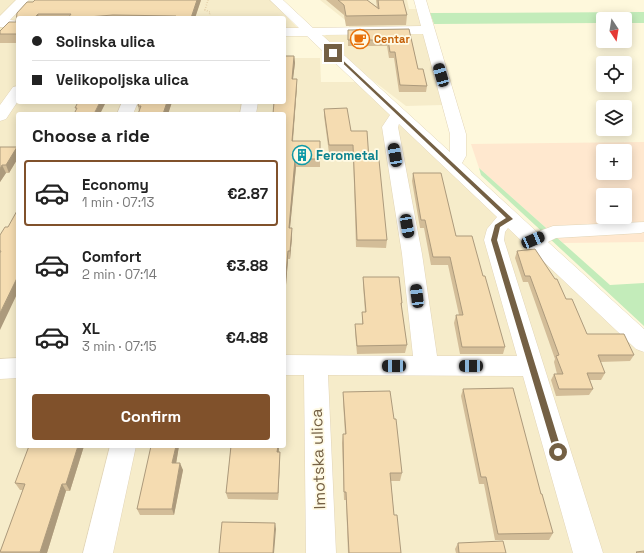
<!DOCTYPE html>
<meta charset="utf-8">
<style>
body{margin:0;font-family:"Space Grotesk",sans-serif;background:#f6f6f6;color:#222;height:100vh;display:flex;flex-direction:column;font-size:15px;white-space:nowrap}
*{box-sizing:border-box;margin:0}
p{font-size:13px;color:#767676}
.icon{flex:none;width:22px;height:22px;fill:none;stroke:currentColor;stroke-width:2;stroke-linecap:round;stroke-linejoin:round}
.map{position:relative;flex:1;overflow:hidden}
.details{position:absolute;left:16px;top:112px;width:270px;height:336px;display:flex;flex-direction:column;background:#fff;border-radius:4px;box-shadow:0 2px 10px #0003}
.details>*{flex:none}
.guide{position:absolute;left:16px;top:16px;width:270px;height:88px;border-radius:4px;box-shadow:0 2px 10px #0003;display:grid;align-content:center;height:88px;padding:0 16px;background:#fff}
.needle{width:26px;rotate:168deg}
.buttons{position:absolute;left:596px;top:12px;display:grid;gap:8px}
.buttons a{display:grid;place-items:center;width:36px;height:36px;border-radius:4px;background:#fff;box-shadow:0 2px 10px #0003;font-size:20px}
.end{position:absolute;width:18px;height:18px;margin:-9px;border:5px solid #746044;background:#fff;box-shadow:0 0 0 2px #fff}
.from{border-radius:50%}
.car{position:absolute;width:12px;height:24px;margin:-12px -6px;border-radius:5px;box-shadow:0 0 3px 1px #0007;background:linear-gradient(#222 24%,#8ab4d8 0 40%,#222 0 76%,#8ab4d8 0 86%,#222 0)}
.guide b{display:flex;align-items:center;gap:14px;height:38px;font-size:15px}
.guide b+b{border-top:1px solid #e0e0e0}
.guide i{width:10px;height:10px;background:#222}
ul{padding:0;list-style:none}
li{display:flex;align-items:center;gap:12px;height:66px;margin:0 8px 6px;padding:0 8px;border:2px solid transparent;border-radius:4px}
li div{flex:1}
li b{display:block;font-size:15px}
li em{font-style:normal;font-weight:700}
li.current{border-color:#80512b}
li>.icon{width:36px;height:36px;stroke-width:1.5}
h2{padding:0 16px;font-size:18px;line-height:48px}
.primary-button{display:flex;gap:8px;margin-top:auto;padding:8px 16px}
.primary-button a{flex:1;height:46px;border-radius:4px;background:#80512b;color:#fff;font-size:16px;font-weight:700;line-height:46px;text-align:center}
.map>svg:first-child{display:block}
.residential{fill:#f6ecca;fill-rule:evenodd}
.commercial{fill:#ffe8cf;fill-rule:evenodd}
.green{fill:#c3ecba}
.lines{fill:none;stroke-linecap:round;stroke-linejoin:round}
.minor-casing{stroke:#e2d5b8;stroke-width:1}
.path{stroke:#d9bf95;stroke-width:1.5;stroke-dasharray:0.5 2;stroke-linecap:butt}
.minor{fill:#fff;fill-rule:evenodd}
.wall{fill:#d3bd98}
.shaded-wall{fill:#ac9a7c}
.building{fill:#f5dcb1;stroke:#ac9a7c}
.route{fill:#746044}
.labels{text-anchor:middle;dominant-baseline:central;stroke-width:3.5;stroke-linejoin:round;paint-order:stroke}
.far-food-label{font-size:11px;font-weight:bold;fill:#c56008;stroke:#fffae4;text-anchor:start}
.culture-label{font-size:13px;font-weight:bold;fill:#0d838f;stroke:#fffae4;text-anchor:start}
.near-street-label{font-size:16px;fill:#746044;stroke:#fffae4}
</style>
<div class="map">
<svg width="644" height="553" viewBox="0 0 644 553">
<rect width="100%" height="100%" fill="#fef8dc"/>
<path class="residential" d="M0 0H270L298 28 284 30V18H18V102H284V58H320L321 82H358L644 353V553H0ZM18 114H284V446H18Z
M320 0H407L409 9H419L443 105 406 106 350 63 323 37 328 34 349 33V23Z"/>
<path class="commercial" d="M644 142V242L563 243 479 168 471 144ZM603 151H625V173H603ZM603 195H625V217H603Z"/>
<path class="green" d="M644 12V23H625V19H603V23L434 24 430 13Z
M479 168 610 285 644 283V326L481 175Z"/>
<g class="lines">
<g class="minor-casing">
<path id="minor" d="M16 0H29L10 20 18 21V29L0 27V16Z
M270 0H283L313 28 421 26 414 0H426L466 134V156L462 163 537 232 553 226 644 222V232L641 233 556 238 548 242 644 329V352L636 349 508 228 505 232 504 240 603 553H573L523 376 328 375 336 553H306L304 375H284V355L413 356 402 254 382 127 390 115 307 36H284V28H299ZM423 34 450 134V152L322 35ZM399 124 497 217 487 229 484 240 517 356H437L422 254 398 127Z
M18 86V101L6 119 0 121V105L13 87Z
M122 102H138L133 114H117Z
M242 102H258L256 114H240Z
M18 358V378L0 379V359Z
M110 446H136L113 553H83Z"/>
</g>
<path class="path" d="M208 0 205 10 210 12 209 18"/>
<use href="#minor" class="minor"/>
</g>
<path class="wall" d="M201 0 195 18H18V43H0V31L16 22 17 13Z
M326 0H367L377 7 376 0H403L407 15 406 25 346 26 344 15Z
M409 29 418 69 427 86 426 92H399L394 58H389L387 46H348V30Z
M294 56 295 63 293 79 297 86 293 141H320V167H296L290 228 292 237 290 259H288L284 311V114Z
M139 102H172L168 114 139 111 138 106Z
M205 102H230V104H205Z
M324 109 351 131 369 160 387 240 386 248 356 247 353 153H329L324 116Z
M0 147H17L18 150V158L9 173H6L0 182Z
M413 173 456 236 483 276 505 347 503 354H460L454 323 456 315H459L448 265H431L424 228H420L412 181Z
M517 251 566 299 587 334 634 355 630 361 600 362 605 373 601 380H590L593 389 589 395 556 396 551 380 554 374H557L554 362 555 359 528 282H523L515 258Z
M363 277 402 303V310L407 345 405 353 357 354 355 332V324H362V312H365L363 285Z
M463 389 541 494 553 533 549 540H495L484 484H479L461 396Z
M343 392 394 419 402 473 400 481H391L394 515 401 553H348L346 500H344L342 443 343 434H345L343 401Z
M84 446 70 491H66L47 553H1L0 552 23 490H20L15 483Z
M138 446H179L176 463 183 470 174 515H140L137 509 151 448H139Z
M231 446H279V452L280 459 278 500 228 499 226 493Z
M458 543 506 553H456L455 549Z"/>
<path class="shaded-wall" d="M197 0H201L195 18H191Z
M38 14 39 18H34Z
M294 56 295 63 292 86V79Z
M297 79V86L292 149V141Z
M100 102H106L100 114H94Z
M167 102H172L168 114H163Z
M17 147 18 150V158L9 173 6 165Z
M295 159 296 167 289 237V228Z
M2 165 6 173 0 182V169Z
M292 228V237L290 259V251Z
M288 251V259L284 311V296Z
M18 276V292L0 330V313Z
M78 446H84L70 491 66 484Z
M176 446H179L175 470 172 463Z
M278 446H279L278 459 277 452Z
M280 452V459L278 500V493Z
M180 463 183 470 174 515 172 509Z
M62 484 66 491 47 553H40V552Z
M275 523 276 529 274 553H273Z"/>
<path class="building" d="M35 0H197L191 18H175L176 16 113 15 88 17 87 18H68L71 14H38L34 18H18V34H0V31L9 22H16L17 13 27 2H33Z
M338 0H367L379 9 378 0H403L407 15 346 16 344 5Z
M409 29 418 69H423L427 86 400 85 395 52H390L388 40H348V30Z
M284 56H294L292 79H297L292 141H320V159H295L289 228H292L290 251H288L284 296V114H273L274 102H284Z
M78 102H100L94 114H74L77 108H75Z
M139 102H167L163 114H138L141 106H138Z
M347 108 351 131H367L369 160H379L387 240H357L353 145H329L324 109Z
M0 147H17L6 165H2L0 169Z
M413 173H441L456 236H472L483 276H485L505 347H462L456 315H463L450 257H433L425 220H421Z
M18 209V256L17 258H18V276L0 313V253L1 251H0V235L5 227H8Z
M535 249 555 279H557L566 299H572L587 334H624L634 355H598L605 373H587L593 389H559L554 374H563L556 356 559 355 530 276H525L517 251Z
M363 277H399L402 303H401L407 345 357 346 355 324H363L362 312H366Z
M513 388 541 494H542L553 533 498 534 486 477H481L463 389Z
M390 391 394 419H396L402 473H390L394 515H397L401 553H349L346 492H344L343 434H346L343 392Z
M29 446H78L66 484H62L40 552H0L25 484 15 483Z
M151 446H176L172 463H180L172 509H137Z
M231 446H278L277 452H280L278 493H226Z
M222 522 275 523 273 553H219Z
M503 541 506 553H459L458 543Z
M644 551V553H637L636 552Z"/>
<path class="route" d="M331 52H334L513 219 500 227 497 240 562 452 561 455H555L554 452 491 240 495 225 506 218Z"/>
<defs>
<g id="cafe-ring" transform="scale(1)"><circle r="9.5" fill="#fffae4" stroke="#e8710a" stroke-width="1.5"/><path d="M-5.5-4.5H6V0H3Q3 3.5 0 3.5H-2.5Q-5.5 3.5-5.5 0ZM3-3.2v2h1.7v-2ZM-6 4.5H4V6H-6Z" fill="#e8710a"/></g>
<g id="building-ring" transform="scale(1)"><circle r="9.5" fill="#fffae4" stroke="#0f9aa8" stroke-width="1.5"/><path d="M-4-6H4V6H1V3H-1V6H-4ZM-2.5-4.3h1.7v1.8h-1.7ZM.8-4.3h1.7v1.8H.8ZM-2.5-1h1.7V.8h-1.7ZM.8-1h1.7V.8H.8Z" fill="#0f9aa8"/></g>
</defs>
<g fill-rule="evenodd">
<use href="#cafe-ring" x="360" y="39"/>
<use href="#building-ring" x="302" y="155"/>
</g>
<g class="labels">
<g class="far-food-label">
<text x="374" y="39">Centar</text>
</g>
<g class="culture-label">
<text x="316" y="155">Ferometal</text>
</g>
<g class="near-street-label">
<text transform="translate(318 459) rotate(-92)">Imotska ulica</text>
</g>
</g>
</svg>
<div class="buttons">
<a><svg class="needle" viewBox="-14 -14 28 28"><path d="M0-13l5 13h-10z" fill="#e53935"/><path d="M0 13l5-13h-10z" fill="#767676"/></svg></a>
<a><svg class="icon" aria-label="locate" viewBox="0 0 24 24"><circle cx="12" cy="12" r="6"/><path d="M12 2v4M12 18v4M2 12h4M18 12h4"/></svg></a>
<a><svg class="icon" aria-label="layers" viewBox="0 0 24 24"><path d="M12 4l9 5-9 5-9-5zM3 14l9 5 9-5"/></svg></a>
<a>+</a>
<a>−</a>
</div>
<i class="end from" style="left:558px;top:452px"></i>
<i class="end" style="left:333px;top:53px"></i>
<i class="car" style="left:441px;top:75px;rotate:344deg"></i>
<i class="car" style="left:395px;top:155px;rotate:350deg"></i>
<i class="car" style="left:407px;top:226px;rotate:170deg"></i>
<i class="car" style="left:533px;top:240px;rotate:67deg"></i>
<i class="car" style="left:417px;top:296px;rotate:353deg"></i>
<i class="car" style="left:394px;top:366px;rotate:270deg"></i>
<i class="car" style="left:471px;top:366px;rotate:270deg"></i>
<div class="guide">
<b><i class="from"></i>Solinska ulica</b>
<b><i></i>Velikopoljska ulica</b>
</div>
<section class="details">
<h2>Choose a ride</h2>
<ul>
<li class="current"><svg class="icon" aria-label="car" viewBox="0 0 24 24"><path d="M5 17H2v-5l4-1 3-4h7l3 4 3 1v5h-3M9 17h6M6 11h13"/><circle cx="7" cy="17" r="2"/><circle cx="17" cy="17" r="2"/></svg><div><b>Economy</b><p>1 min · 07:13</p></div><em>€2.87</em></li>
<li><svg class="icon" aria-label="car" viewBox="0 0 24 24"><path d="M5 17H2v-5l4-1 3-4h7l3 4 3 1v5h-3M9 17h6M6 11h13"/><circle cx="7" cy="17" r="2"/><circle cx="17" cy="17" r="2"/></svg><div><b>Comfort</b><p>2 min · 07:14</p></div><em>€3.88</em></li>
<li><svg class="icon" aria-label="car" viewBox="0 0 24 24"><path d="M5 17H2v-5l4-1 3-4h7l3 4 3 1v5h-3M9 17h6M6 11h13"/><circle cx="7" cy="17" r="2"/><circle cx="17" cy="17" r="2"/></svg><div><b>XL</b><p>3 min · 07:15</p></div><em>€4.88</em></li>
</ul>
<div class="primary-button"><a>Confirm</a></div>
</section>
</div>
